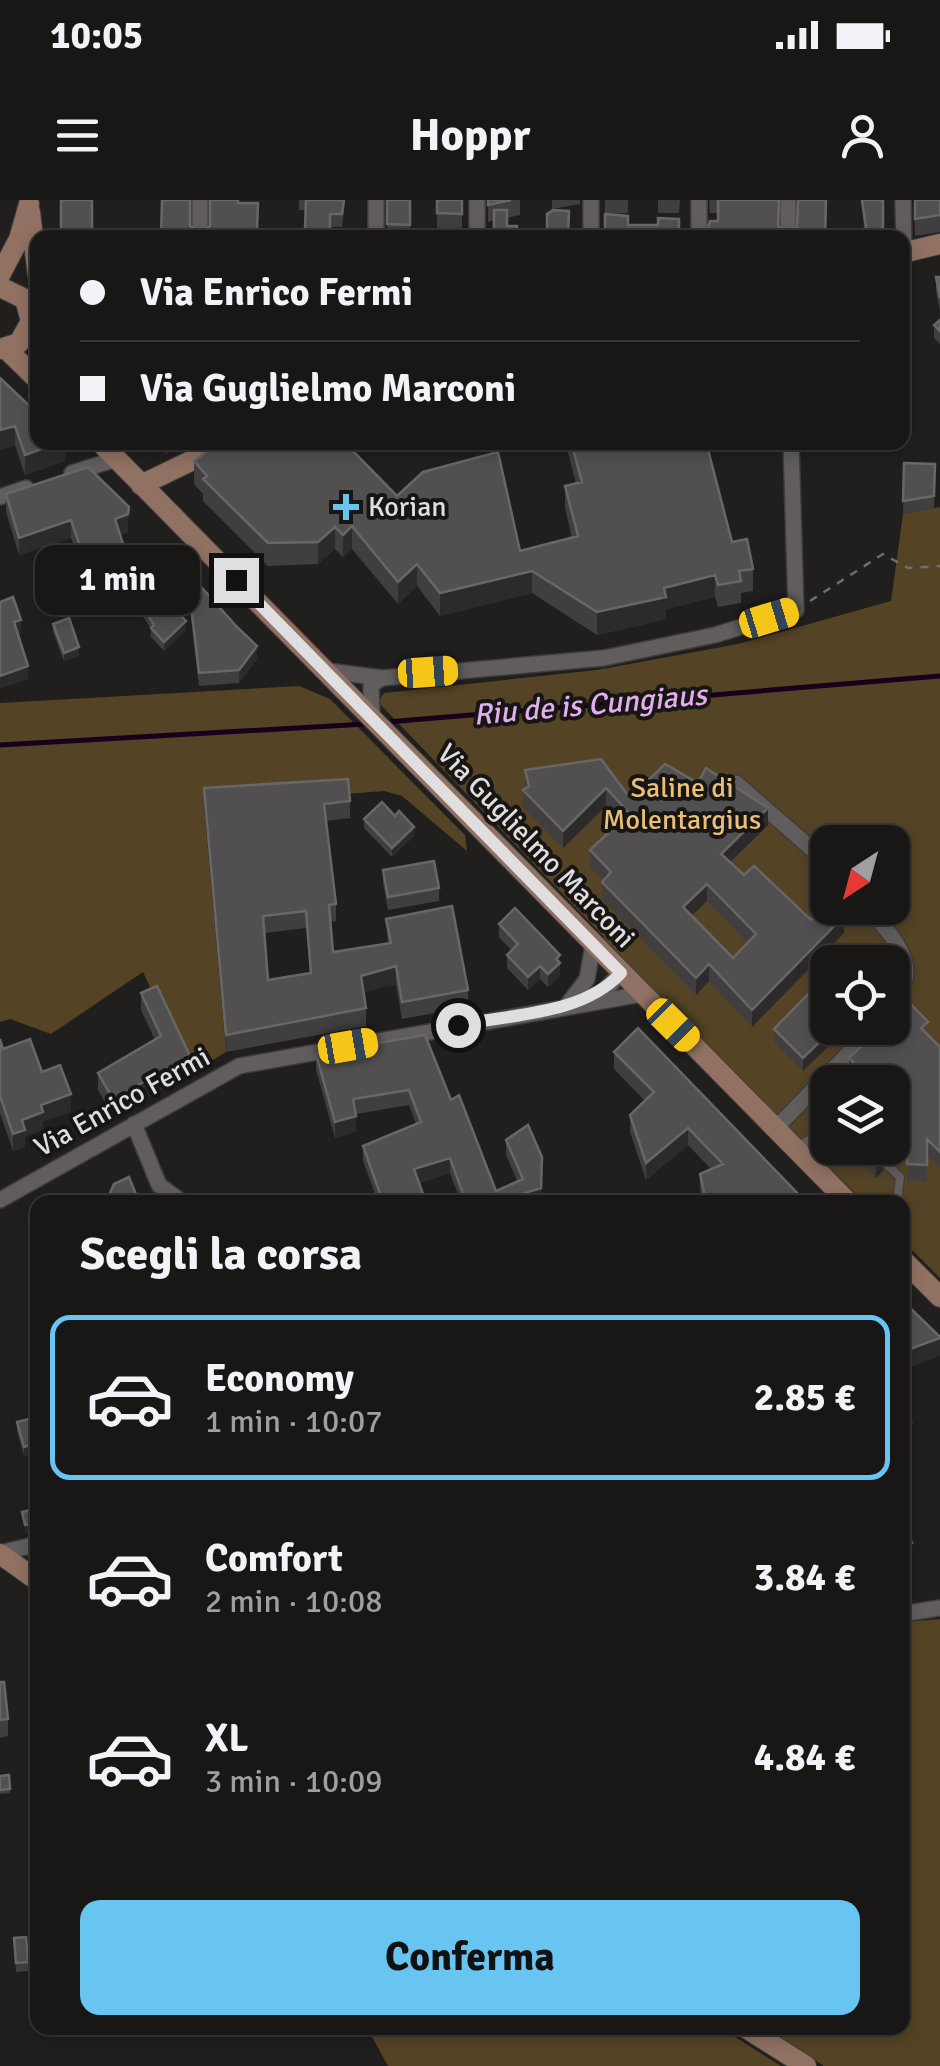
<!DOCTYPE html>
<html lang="it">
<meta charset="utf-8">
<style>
body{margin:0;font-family:Signika,sans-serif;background:#221f1f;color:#f1f3f6;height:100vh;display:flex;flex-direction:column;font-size:38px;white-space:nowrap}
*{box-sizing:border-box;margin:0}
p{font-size:32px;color:#9f9fa1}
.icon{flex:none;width:55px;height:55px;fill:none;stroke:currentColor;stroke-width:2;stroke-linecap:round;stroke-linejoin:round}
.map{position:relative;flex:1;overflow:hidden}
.drawer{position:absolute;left:30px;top:995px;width:880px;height:840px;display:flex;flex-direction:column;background:#191616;border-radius:20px;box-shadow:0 5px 15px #0003,0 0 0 2px #373535}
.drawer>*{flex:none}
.guide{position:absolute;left:30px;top:30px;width:880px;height:220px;border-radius:20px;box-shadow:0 5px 15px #0003,0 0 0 2px #373535;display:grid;align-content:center;height:220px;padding:0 50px;background:#191616}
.needle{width:65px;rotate:216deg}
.tools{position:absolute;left:810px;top:625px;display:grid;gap:20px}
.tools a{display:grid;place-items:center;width:100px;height:100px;border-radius:20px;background:#191616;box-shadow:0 5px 15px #0003,0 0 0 2px #373535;font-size:50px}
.end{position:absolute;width:45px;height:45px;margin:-22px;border:12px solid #e0dede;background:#111;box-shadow:0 0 0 5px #111}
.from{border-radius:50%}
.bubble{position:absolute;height:70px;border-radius:20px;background:#191616;box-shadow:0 5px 15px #0003,0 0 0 2px #373535;font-size:32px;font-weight:700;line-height:70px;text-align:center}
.car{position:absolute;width:30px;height:60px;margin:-30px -15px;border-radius:12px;box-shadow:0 0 8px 2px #0007;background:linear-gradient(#f5c518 24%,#345 0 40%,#f5c518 0 76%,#345 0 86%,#f5c518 0)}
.guide b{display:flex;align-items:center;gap:35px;height:95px;font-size:38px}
.guide b+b{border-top:2px solid #373535}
.guide i{width:25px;height:25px;background:#f1f3f6}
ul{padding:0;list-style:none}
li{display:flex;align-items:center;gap:30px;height:165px;margin:0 20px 15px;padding:0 30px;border:5px solid transparent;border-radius:20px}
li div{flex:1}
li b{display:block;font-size:38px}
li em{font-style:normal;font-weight:700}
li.selected{border-color:#68c4f0}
li>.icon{width:90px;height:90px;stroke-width:1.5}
h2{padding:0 50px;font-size:45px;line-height:120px}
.cta{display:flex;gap:20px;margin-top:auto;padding:20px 50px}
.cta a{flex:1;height:115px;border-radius:20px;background:#68c4f0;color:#111;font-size:40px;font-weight:700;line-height:115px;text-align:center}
.status{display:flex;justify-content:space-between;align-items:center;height:70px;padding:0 50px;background:#191616;direction:ltr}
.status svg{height:28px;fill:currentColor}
header{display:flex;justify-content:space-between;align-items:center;height:130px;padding:0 50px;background:#191616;font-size:45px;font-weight:700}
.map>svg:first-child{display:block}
.green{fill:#544325;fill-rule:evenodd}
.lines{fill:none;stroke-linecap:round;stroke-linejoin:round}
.stream{stroke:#16001b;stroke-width:5}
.lane-casing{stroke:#3e3b3b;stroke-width:10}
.street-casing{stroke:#3e3b3b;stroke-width:18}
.secondary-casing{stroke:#3e3b3b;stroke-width:22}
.path{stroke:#6f6d6d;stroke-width:2.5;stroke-dasharray:8 8;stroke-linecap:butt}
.lane{stroke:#615d5d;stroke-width:8}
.street{stroke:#615d5d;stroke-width:15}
.secondary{stroke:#907162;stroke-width:20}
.wall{fill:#413e3f;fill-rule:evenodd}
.shaded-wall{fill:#2d2a2b}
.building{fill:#524f50;stroke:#686666;stroke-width:2.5;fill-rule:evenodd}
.route{stroke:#e0dede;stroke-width:12}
.poi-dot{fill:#68c4f0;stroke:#181515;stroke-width:4}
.labels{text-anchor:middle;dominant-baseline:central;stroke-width:8;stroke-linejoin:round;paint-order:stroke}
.poi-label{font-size:28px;fill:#e0dede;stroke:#181515;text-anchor:start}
.park-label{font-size:28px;fill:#eabf78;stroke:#181515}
.street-label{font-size:28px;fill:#e0dede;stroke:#181515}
.water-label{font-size:30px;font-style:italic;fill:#e2aeed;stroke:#181515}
</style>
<div class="status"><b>10:05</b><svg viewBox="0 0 49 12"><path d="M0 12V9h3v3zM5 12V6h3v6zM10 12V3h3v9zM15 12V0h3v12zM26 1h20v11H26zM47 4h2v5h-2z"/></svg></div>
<header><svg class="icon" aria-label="menu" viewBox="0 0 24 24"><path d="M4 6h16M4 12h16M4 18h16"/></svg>Hoppr<svg class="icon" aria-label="person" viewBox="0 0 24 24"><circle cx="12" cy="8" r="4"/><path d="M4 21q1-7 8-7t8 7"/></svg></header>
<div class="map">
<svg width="940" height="1866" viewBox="0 0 940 1866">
<rect width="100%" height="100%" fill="#211e1e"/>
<path class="green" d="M940 307V1078L903 1041 902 1002H864L601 741 604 737 378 502 384 493 597 470 738 444 891 401 903 314ZM828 642H892V708H828ZM828 762H892V828H828ZM828 882H892V948H828Z
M299 486 330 499 465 635 467 651 402 596 384 591 204 605 226 852 190 874 143 772 51 834 10 819 0 822V503Z
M940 1419V1866H824L776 1835 775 1828H902L903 1422Z
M367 1828H721L781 1866H388Z"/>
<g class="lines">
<path class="stream" d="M387 522 940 476
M0 545 366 524"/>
<g class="lane-casing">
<path id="lane" d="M796 946 828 932
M869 948 900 977 897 1002"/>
</g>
<g class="street-casing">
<path id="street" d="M699 0V38
M903 0 904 52
M200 38V0
M376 38V0
M477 38V0
M591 38V0
M788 38V0
M72 273 116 259
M0 297 26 288
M328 471 382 478 604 458 715 435 796 410 791 242
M372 516 371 485 382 478
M736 583 828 663
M868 708C894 739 924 766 892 804
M583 802 602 793 621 773
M568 804 587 779 593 745
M134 924 159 985 182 1002
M775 929 873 828
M0 1000 239 866 642 794
M0 1353 38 1344
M902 1414 940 1408"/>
</g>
<g class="secondary-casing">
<path id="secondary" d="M30 12 38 76
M902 53 940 44
M0 75 19 39 29 4
M0 87 25 99 31 121 19 143 0 149
M6 149 38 180
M100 242 848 1002
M141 285 230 242
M902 1059 940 1097
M0 1354 38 1381
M746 1828 806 1866"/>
</g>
<path class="path" d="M810 401 883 354 908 368 940 366"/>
<use href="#lane" class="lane"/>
<use href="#street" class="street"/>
<use href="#secondary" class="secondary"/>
</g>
<path class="wall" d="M299 0H345L342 27H330V38H305L306 10H299Z
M387 0H410V38H387Z
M437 0H462V31L437 30Z
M488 0H520V15L507 18V26L517 38 494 20 488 22Z
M552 0H580V4L552 9Z
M605 0H628V13L605 14Z
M658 0H680L679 13H658Z
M709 0H779L778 26 787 32 797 27 798 0H827L826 38H707L708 28 710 21H718V13H710Z
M861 0 883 38H865Z
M914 0H940V32L915 36Z
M936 77H940V111L936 91Z
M940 120V144L934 138V125Z
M0 178 65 242V261L25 275 15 245 0 250Z
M155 242H190V243L173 247 166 254Z
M565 242H706L732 342 753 369V391L741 393V403L718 407 715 397 666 409V419L597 435 532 393 440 416 417 386 398 404 352 349 343 357 335 349 318 364 268 366 203 301V294L194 284V261L397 296 520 351 572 338 565 308V286L576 283Z
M904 263 935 264 934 309 903 314Z
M6 294 128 332 120 335 124 364 85 378 71 338 19 355 6 312Z
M187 371 257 459 239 483 199 486 187 384Z
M140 403 186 430 164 451 151 437V429L140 412Z
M53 424 79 456 64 461 53 432Z
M601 559 630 598 768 625 730 663 744 675 811 720 844 733 752 827 709 781 696 795 602 699 603 680 590 667V650L621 621 606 606 563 648 523 607V590L526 588 525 570ZM707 701 748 743 733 758 691 716Z
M204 588 350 601V618L326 621 336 704V721L331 722 333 752 388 744 386 719 468 790V807L402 819 396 784 364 792 366 808V826L226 852 204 605ZM306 728 310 773 268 780 265 733Z
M395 616 414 636 392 657 364 628V619Z
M383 670 439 688V701L388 710 383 683Z
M499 724 560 755V776L548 787 540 779 528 790 507 768V755L512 751 499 737Z
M141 793 190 874 113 916 98 890V873L155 840 141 810Z
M847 828 803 871 774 842V829Z
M928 835 940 847V968L927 955V981H907L908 946 893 961 879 948H892V882H857L849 875V858Z
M0 839 3 849 42 872 71 912 43 921V930L25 936V947L13 951 0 913Z
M614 852 806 1002H702L700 992V974L711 969 688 945 646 980 630 932V915L645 901 614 869Z
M316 854 451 900 496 991 517 981 506 955V940L542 972 541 1002H461L450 973 419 983 426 1002H378L363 961V946L416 924 409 905 356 914V931L335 938 316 870Z
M850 948H875L883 971 876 978 850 953Z
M17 1222 37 1252 24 1256 17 1231Z
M0 1482 8 1519V1536L0 1538Z
M9 1575 10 1593 0 1594V1576Z
M14 1747 28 1762V1771L16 1772Z"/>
<path class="shaded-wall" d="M883 0V38H867V33Z
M15 226V245L0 250V230Z
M62 242H65V261L25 275V255Z
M166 242H190V243L173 247 166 254Z
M129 307 128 332 115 337V319Z
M71 320V338L19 355V338Z
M352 326V349L343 357V335Z
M335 327V349L318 364V342Z
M124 347V364L85 378V361Z
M417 364V386L398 404V382Z
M532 371V393L440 416V393Z
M715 375V397L666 409V419L597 435V412L664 388Z
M21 420V434L14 436V422Z
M186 421V430L164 451V442Z
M257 446V459L239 483V470Z
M79 447V456L64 461V453Z
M28 466V479L0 489V476Z
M606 588V606L563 648V631Z
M768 608V625L721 671V654Z
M414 627V636L392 657V648Z
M707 684V701L683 724V707Z
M844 716V733L752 827V810Z
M560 755V776L548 787V774L556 759Z
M709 764V781L696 795V778Z
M396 766V784L361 793V776Z
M540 766V779L528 790V777Z
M834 828H847L803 871V858Z
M190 856V874L113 916V899Z
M71 894V912L43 921V930L25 936V947L13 951V934L22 920 41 905Z
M356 916V931L335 938V922Z
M688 928V945L646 980V963Z
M908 929V946L893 961V944Z
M883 955V971L876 978V962Z
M542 957 541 1002H496L541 988Z
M450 958V973L414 984V969Z
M940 1138V1156L902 1170V1152Z
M911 1222V1240L902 1243V1226Z
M37 1243V1252L24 1256V1247Z
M38 1322V1331L25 1334V1325Z
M912 1343V1352L902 1356V1347Z"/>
<path class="building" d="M61 0H92V38H61Z
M162 0H190V26L201 32 210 26V0H238V3H258L257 31 250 32 251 38H161Z
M306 0H344L342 14H330V32L308 33 305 28Z
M387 0H410V25L387 24Z
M437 0H462V14L437 13Z
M488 0H511L488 5Z
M718 0H779L778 26 787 32 797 27 798 0H826L825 38H707L708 28 710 21H718Z
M862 0H883V28L867 33Z
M915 0H940V15L915 19Z
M494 10H507V26H517V38H494Z
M553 10 569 11 568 38H547V14Z
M605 14 628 16V25H658V18L679 19V38H605Z
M936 77H940V98Z
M940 120V131L934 125Z
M0 178 38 214V242H62L25 255 15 226 0 230Z
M219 242H344L397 296 423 272 498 252 520 351 578 336 565 286 582 282 571 242H706L732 342 747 339 753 369 739 371 741 381 718 385 715 375 664 388 666 397 597 412 532 371 440 393 417 364 398 382 352 326 343 335 335 327 318 342 268 343 203 279 207 276 194 261Z
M904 263 935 264 934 296 903 301Z
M88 267 129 307 128 314 115 319 124 347 85 361 71 320 19 338 6 294Z
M187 371 237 427 257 446 239 470 199 473Z
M155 389 186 421 164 442 151 428 154 425 140 403Z
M13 397 21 420 14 422 28 466 0 476V402Z
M69 418 79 447 64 453 53 424Z
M601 559 630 598 665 564 698 583 706 568 768 608 721 654 744 675 754 666 811 720 828 703V708H836L844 716 752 810 709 764 696 778 602 682 611 672 590 650 629 613 606 588 563 631 523 590 529 586 525 570ZM707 684 756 734 733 758 683 707Z
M348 579 350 601 324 604 336 704 329 705 333 752 391 743 386 719 452 706 468 790 402 802 396 766 361 776 366 808 226 835 204 588ZM306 711 311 773 268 780 263 716Z
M382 602 395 616 399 611 414 627 392 648 364 619Z
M434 661 439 688 388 697 383 670Z
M515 708 560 755 556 759 560 763 548 774 540 766 528 777 507 755 518 744 499 724Z
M818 784 828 793V828H834L803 858 774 829Z
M157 786 190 856 113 899 98 873 161 836 141 793Z
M908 801 928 822 921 828 940 847V952L927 939V965L907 964 908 929 892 943V882H873L849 858 881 828H892V816Z
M638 828 806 1002H764L759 997 761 1002H706L700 974 723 964 688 928 646 963 630 915 654 892 614 852Z
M425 835 451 900 459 895 496 991 523 979 506 940 528 925 542 957 541 988 496 1002H466L450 958 414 969 426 1002H383L363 946 421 922 409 890 353 899 356 916 335 922 316 854Z
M0 839 3 849 30 839 42 872 60 865 71 894 41 905 43 912 22 920 25 930 13 934 0 896Z
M861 948H875L883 955 876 962Z
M129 977 139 1002H106L114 984Z
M902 1100 940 1137V1138L902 1152Z
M902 1201 911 1222 902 1226Z
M29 1219 37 1243 24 1247 17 1222Z
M38 1308V1322L25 1325 22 1312Z
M902 1320 912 1343 902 1347Z
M0 1482H4L8 1519 0 1520Z
M9 1575 10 1589 0 1590V1576Z
M26 1737 28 1762 16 1763 14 1738Z"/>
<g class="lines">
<path class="route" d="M236 380 621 773C582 815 513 814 458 825"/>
</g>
<path class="poi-dot" d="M341 292h10v10h10v10h-10v10h-10v-10h-10v-10h10z"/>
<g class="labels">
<g class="poi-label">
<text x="368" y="307">Korian</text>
</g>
<g class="park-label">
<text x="682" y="588">Saline di<tspan x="682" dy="32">Molentargius</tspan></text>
</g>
<g class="street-label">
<text transform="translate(536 646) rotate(46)">Via Guglielmo Marconi</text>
<text transform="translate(122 902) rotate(-29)">Via Enrico Fermi</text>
</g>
<g class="water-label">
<text transform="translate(590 505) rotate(-5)">Riu de is Cungiaus</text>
</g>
</g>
</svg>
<div class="tools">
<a><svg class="needle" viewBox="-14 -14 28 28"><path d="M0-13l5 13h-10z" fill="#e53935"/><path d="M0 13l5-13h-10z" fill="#9f9fa1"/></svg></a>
<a><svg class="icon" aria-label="locate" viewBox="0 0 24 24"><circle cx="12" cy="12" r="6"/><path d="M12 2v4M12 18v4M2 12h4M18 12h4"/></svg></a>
<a><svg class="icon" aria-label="layers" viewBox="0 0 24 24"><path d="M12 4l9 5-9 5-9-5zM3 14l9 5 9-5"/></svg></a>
</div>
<i class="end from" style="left:458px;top:825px"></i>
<i class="end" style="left:236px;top:380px"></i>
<div class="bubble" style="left:35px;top:345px;width:165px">1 min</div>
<i class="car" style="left:769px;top:418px;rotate:73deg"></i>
<i class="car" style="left:428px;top:472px;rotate:86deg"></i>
<i class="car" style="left:673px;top:825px;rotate:135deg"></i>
<i class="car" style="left:348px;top:846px;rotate:80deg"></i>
<div class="guide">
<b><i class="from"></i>Via Enrico Fermi</b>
<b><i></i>Via Guglielmo Marconi</b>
</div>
<section class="drawer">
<h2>Scegli la corsa</h2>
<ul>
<li class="selected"><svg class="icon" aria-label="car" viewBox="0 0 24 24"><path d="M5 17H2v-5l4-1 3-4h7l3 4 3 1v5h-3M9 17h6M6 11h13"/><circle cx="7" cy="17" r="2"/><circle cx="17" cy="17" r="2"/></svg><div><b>Economy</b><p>1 min · 10:07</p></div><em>2.85 €</em></li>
<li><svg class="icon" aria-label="car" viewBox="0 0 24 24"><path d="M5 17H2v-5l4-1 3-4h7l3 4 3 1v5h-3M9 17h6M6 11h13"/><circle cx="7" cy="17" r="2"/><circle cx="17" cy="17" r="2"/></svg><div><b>Comfort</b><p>2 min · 10:08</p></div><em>3.84 €</em></li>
<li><svg class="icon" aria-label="car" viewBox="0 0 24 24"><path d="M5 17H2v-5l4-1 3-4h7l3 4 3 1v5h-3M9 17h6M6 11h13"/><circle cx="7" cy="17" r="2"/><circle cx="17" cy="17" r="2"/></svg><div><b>XL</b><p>3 min · 10:09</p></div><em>4.84 €</em></li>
</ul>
<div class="cta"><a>Conferma</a></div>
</section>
</div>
